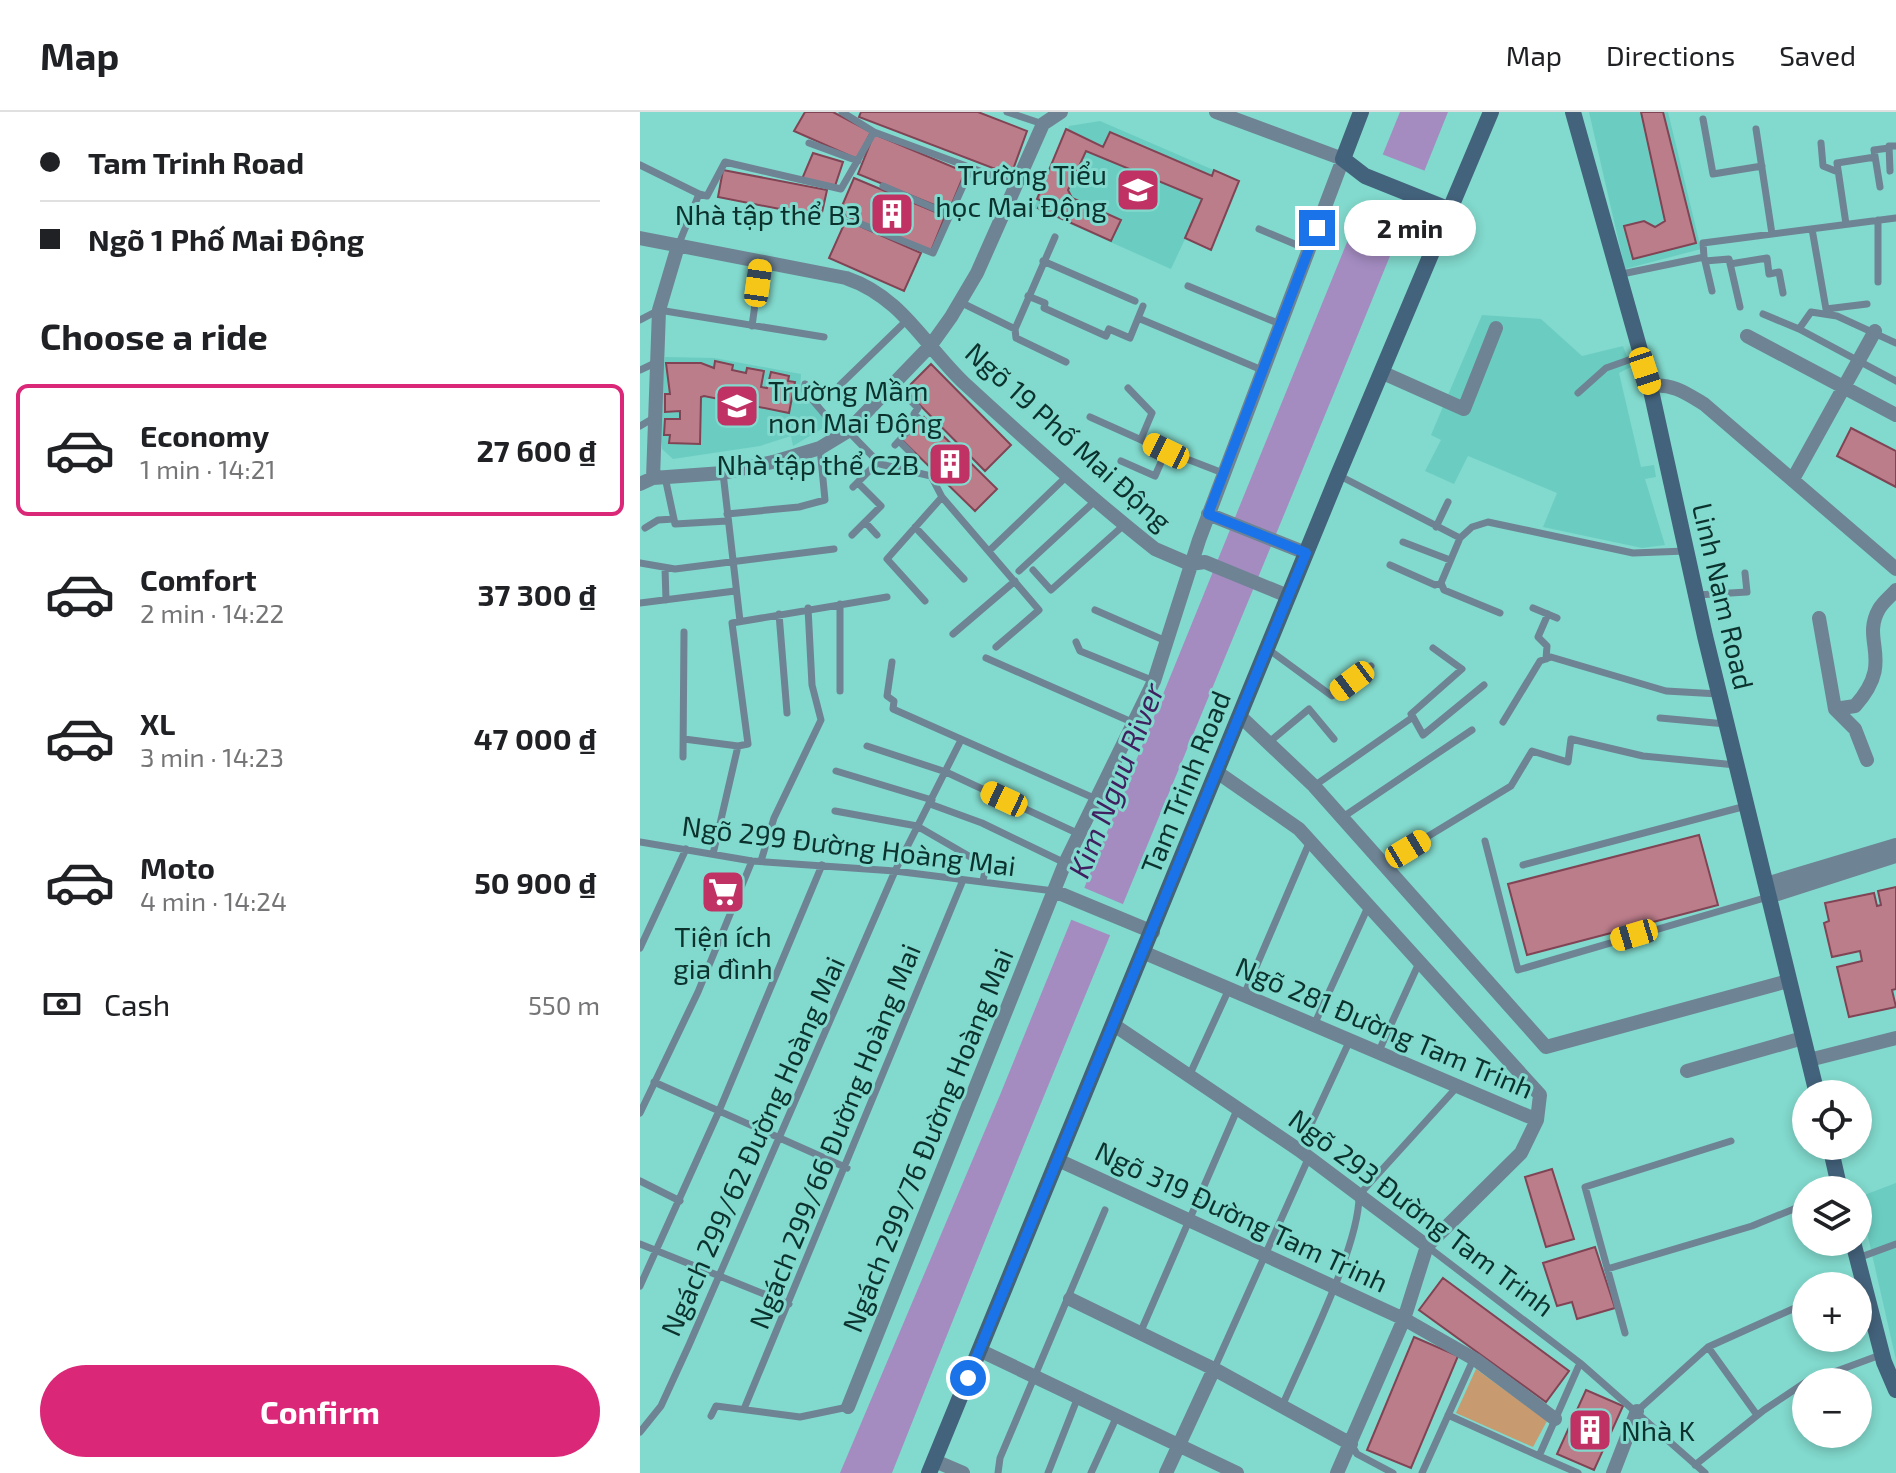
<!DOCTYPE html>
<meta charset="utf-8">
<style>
body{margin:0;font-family:"Exo 2",sans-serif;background:#f6f6f6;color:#202124;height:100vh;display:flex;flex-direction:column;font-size:30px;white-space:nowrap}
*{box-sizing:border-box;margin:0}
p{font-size:26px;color:#757577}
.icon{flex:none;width:44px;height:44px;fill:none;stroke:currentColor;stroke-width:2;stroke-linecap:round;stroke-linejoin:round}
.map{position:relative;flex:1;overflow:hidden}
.sheet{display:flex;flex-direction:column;background:#fff;width:640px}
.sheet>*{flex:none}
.hud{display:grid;align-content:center;height:176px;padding:0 40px;background:#fff}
.fabs{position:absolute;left:1152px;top:968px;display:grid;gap:16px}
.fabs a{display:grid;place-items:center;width:80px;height:80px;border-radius:50%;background:#fff;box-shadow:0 4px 12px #0003;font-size:40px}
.end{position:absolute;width:36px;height:36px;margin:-18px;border:10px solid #1a73e8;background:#fff;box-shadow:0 0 0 4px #fff}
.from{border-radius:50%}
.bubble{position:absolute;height:56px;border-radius:28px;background:#fff;box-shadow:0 4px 12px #0003;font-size:26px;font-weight:700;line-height:56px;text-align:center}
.car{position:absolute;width:24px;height:48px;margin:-24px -12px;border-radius:10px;box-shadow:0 0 6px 2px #0007;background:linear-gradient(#f5c518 24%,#345 0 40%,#f5c518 0 76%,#345 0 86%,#f5c518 0)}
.hud b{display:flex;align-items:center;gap:28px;height:76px;font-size:30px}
.hud b+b{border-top:2px solid #e0e0e0}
.hud i{width:20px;height:20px;background:#202124}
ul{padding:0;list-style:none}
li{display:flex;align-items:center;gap:24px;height:132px;margin:0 16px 12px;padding:0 24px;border:4px solid transparent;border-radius:12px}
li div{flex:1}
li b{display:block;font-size:30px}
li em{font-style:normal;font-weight:700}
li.active{border-color:#db2777}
li>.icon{width:72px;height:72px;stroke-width:1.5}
h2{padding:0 40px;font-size:36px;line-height:96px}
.pay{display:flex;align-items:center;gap:20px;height:88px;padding:0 40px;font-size:30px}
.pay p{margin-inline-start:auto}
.button{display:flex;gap:16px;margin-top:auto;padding:16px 40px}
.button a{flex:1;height:92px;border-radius:48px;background:#db2777;color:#fff;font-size:32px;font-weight:700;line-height:92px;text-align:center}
header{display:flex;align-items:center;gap:48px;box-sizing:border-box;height:112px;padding:0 40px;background:#fff;border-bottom:2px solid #e0e0e0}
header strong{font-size:38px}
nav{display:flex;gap:44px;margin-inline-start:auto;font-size:28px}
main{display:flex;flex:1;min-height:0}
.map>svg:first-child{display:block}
.built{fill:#6bcdc1}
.green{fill:#c89a6f}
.water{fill:#a48cc1}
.pier{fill:#82d9cd}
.building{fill:#bc7d8b;stroke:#814454;stroke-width:2}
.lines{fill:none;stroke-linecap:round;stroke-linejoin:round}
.lane{stroke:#6e8394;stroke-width:7}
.street{stroke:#6e8394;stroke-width:14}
.secondary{stroke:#43627b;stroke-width:16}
.route{stroke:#1a73e8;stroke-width:10}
.labels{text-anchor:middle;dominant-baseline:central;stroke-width:6;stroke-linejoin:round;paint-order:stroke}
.poi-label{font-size:28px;fill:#0c322e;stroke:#82d9cd;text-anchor:end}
.street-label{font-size:28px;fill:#0c322e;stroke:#82d9cd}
.water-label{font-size:30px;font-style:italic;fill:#412060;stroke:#82d9cd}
</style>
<header>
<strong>Map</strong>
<nav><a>Map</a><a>Directions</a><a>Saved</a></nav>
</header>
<main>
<section class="sheet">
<div class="hud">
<b><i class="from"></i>Tam Trinh Road</b>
<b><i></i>Ngõ 1 Phố Mai Động</b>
</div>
<h2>Choose a ride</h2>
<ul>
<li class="active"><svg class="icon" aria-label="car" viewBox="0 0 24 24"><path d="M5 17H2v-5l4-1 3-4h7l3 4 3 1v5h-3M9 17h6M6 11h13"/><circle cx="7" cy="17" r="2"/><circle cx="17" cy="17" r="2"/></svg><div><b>Economy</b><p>1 min · 14:21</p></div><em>27 600 ₫</em></li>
<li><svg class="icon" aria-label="car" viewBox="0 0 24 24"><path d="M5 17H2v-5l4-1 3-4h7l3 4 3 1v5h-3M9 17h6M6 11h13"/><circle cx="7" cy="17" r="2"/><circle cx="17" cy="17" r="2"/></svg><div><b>Comfort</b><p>2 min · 14:22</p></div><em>37 300 ₫</em></li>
<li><svg class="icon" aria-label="car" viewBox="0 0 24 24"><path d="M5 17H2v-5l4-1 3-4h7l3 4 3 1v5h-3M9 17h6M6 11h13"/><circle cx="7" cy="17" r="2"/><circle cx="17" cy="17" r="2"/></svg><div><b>XL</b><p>3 min · 14:23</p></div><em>47 000 ₫</em></li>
<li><svg class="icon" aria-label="car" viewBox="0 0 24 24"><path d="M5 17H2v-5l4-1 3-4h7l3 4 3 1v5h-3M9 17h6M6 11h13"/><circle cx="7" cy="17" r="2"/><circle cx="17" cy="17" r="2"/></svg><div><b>Moto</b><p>4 min · 14:24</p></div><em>50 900 ₫</em></li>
</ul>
<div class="pay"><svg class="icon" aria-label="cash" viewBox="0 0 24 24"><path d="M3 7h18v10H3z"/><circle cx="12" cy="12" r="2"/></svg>Cash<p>550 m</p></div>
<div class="button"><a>Confirm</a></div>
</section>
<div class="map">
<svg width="1256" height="1361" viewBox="0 0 1256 1361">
<rect width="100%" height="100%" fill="#82d9cd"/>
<path class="built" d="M949 0H1028L1061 137 985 157Z
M460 9 599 69 571 138 545 127 531 157 394 96 429 14Z
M842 203 901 207 942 244 983 234 991 255 979 261 1001 355 1014 353 1016 365 1005 367 1025 433 1002 436 903 415 917 381 828 344 814 372 785 359 801 328 791 323Z
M25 245 74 246 161 262 160 278 190 312 153 334 151 324 120 334 33 347 22 337 19 311Z
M1256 1071V1248L1219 1085Z"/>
<path class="green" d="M836 1257 907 1309 893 1335 816 1301Z"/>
<path class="water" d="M760 0H808C626 455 432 905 252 1361H200L360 983Z"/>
<path class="pier" d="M739 41 788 60 769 107 721 88Z
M440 774 485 793 472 824 427 806Z"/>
<path class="building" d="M165 0H193L231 20 217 47 154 19Z
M221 0H338L387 19 371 63 219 5Z
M1001 0H1023L1056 131 993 147 984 114 1004 109 1015 115 1025 109Z
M426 17 463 35 470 20 572 64 574 58 599 69 571 138 545 126 562 87 446 39 428 78 432 86 481 108 471 129 398 96 402 89 397 87Z
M234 22 325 60 309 99 218 62Z
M173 41 203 50 195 74 162 67Z
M83 58 187 78 181 105 78 85Z
M214 66 305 104 291 139 199 101Z
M206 108 281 141 264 179 189 146Z
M75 249 93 253 92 258 106 261 107 256 124 259 121 275 127 276 131 260 149 264 148 269 155 270 149 301 64 284 61 285 60 332 29 331 30 323H24L25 307H40V299L25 300V282H30L26 251H61L74 256Z
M291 252 371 333 345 359 265 278Z
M284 305 357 377 335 399 262 328Z
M1211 316 1256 339V375L1197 344Z
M1059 723 1078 793 887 843 868 772Z
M1256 775V877L1252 878 1256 895 1209 905 1197 855 1222 849 1220 839 1192 845 1184 811 1189 809 1185 791 1234 781 1237 794 1241 793 1238 779Z
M912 1057 934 1127 906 1135 885 1065Z
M955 1135 975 1196 937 1207 932 1190 917 1194 903 1151Z
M803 1166 929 1259 906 1290 779 1198Z
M774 1225 818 1244 771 1356 727 1338Z
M946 1278 983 1294 954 1358 917 1342Z"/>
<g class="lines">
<path class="lane" d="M202 0 234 20 375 72
M367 0 403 12
M1063 7 1073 62 1122 54
M1116 17 1132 122
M169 31 218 49
M1181 31 1183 54 1198 60
M0 53 59 82 38 134
M1250 59 1249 34H1256
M243 74 310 103
M1240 75 1234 38 1249 36
M59 82 67 84 85 50 201 77 234 20
M221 112 293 141 331 56
M1206 112 1197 51 1235 45
M619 117 669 138
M1172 117 1186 197 1227 192
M1064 145 1065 149 1089 147 1100 195
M403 149 495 189
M1065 149 1072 179
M1090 152 1127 146 1129 162 1139 160 1143 181
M977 163 1064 145 1063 131 1256 106
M1238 170V108
M548 174 640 212
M388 184 405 191 404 196 466 224 469 217 490 226 503 194
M320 190 375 217 415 125
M1123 202 1159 217 1256 269
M498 206 622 258
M0 208 19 198 184 225
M112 214 121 149
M375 217 376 226 426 250
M1159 217 1171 200 1197 204 1256 231
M0 258 15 251
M165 272 164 278 202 323
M254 272 278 296 274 302 279 307 255 333
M200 273 267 208
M488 276 512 301 501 327
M938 281 966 256 1000 244
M450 305 526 339
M0 314 12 307
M208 319 240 352 291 364 302 385 399 498 356 535
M259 329 271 341
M481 349 515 364 526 339 583 361
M83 361 100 509
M700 364 820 426 832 415 848 410 993 441 1046 439
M25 365 35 412 87 409
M213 375 238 350
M87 402 159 395 185 388 180 336
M225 410 237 423
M275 415 324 467
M796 415 808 390
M5 416 18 408 34 407
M212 423 241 394 218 371
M763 430 810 448
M350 438 426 365
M0 451 35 457 194 437
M750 453 795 473 801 471 820 426
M25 456 26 488
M393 458 411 478 484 413
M379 459 456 388
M801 471 804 478 860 501
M1057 483 1107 480 1105 461
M285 489 247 447 302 385
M0 491 95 479
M200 492V579
M893 496 917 506
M455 498 526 529
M139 502 147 601
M313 522 375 469
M436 530 440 539 514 569
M628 537 692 584 731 554
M346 546 494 611
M906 547 907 534 898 525 908 502
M252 550 247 584 254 589 253 597 456 687
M773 605 771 602 822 557 793 536
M1020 606 1086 612
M863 610 900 549 911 545 1026 579 1079 582
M44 627 98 634
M628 631 669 597 694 627
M227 634 306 660 439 722
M43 645 44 520
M196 659 292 688
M674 674 773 605 783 623 844 573
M290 692 342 711 425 751
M195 699 277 714 346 754 343 769
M703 705 832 618
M845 729 878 858 1128 785
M0 730 112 749 255 759 414 779
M73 742 98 634 108 632 92 511 247 485
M121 749 134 706 181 608 172 573 168 496
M744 751 871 674 892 639 928 650 931 627 1003 644 1096 653
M883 753 1106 694
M0 836 46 737
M604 883 670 729
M674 913 728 795
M738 941 779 851
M550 962 589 877
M14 970 207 1056
M0 1001 58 880 112 749
M659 1038 710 928
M0 1069 40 1089
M0 1132 149 1192
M788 1135 940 1251 1065 1361
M1218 1146 1256 1132
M967 1157 1112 1114 1166 1092
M0 1174 79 999 182 753
M501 1219 597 998
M985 1221 945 1075 1091 1029
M1068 1235 1117 1303
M574 1257 669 1045
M1167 1270 1243 1242
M643 1292C664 1243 720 1133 719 1083L817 975
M104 1297 323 768
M997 1299 1068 1235 1166 1191
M808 1303 899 1344
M71 1304 76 1294 160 1305 208 1295
M0 1320 21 1294 49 1233 255 759 320 630
M711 1332 717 1342 753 1361
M1055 1353 1124 1298 1166 1270
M358 1361 360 1346 465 1098
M408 1361 438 1285
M451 1361 477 1304
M782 1361 834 1246
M938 1361 899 1344 940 1251"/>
<path class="street" d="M0 126 206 166C262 185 284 233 324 271 386 328 449 385 515 437L550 452 565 450 648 484
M1107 224 1256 303
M741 260 824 297 856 216
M1010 274C1032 271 1046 281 1064 292L1256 457
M13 366 19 198 38 134
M1153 367 1235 219
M0 372 13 366 83 361 137 349 180 336 208 319 291 233 311 205 337 161 403 12 421 0
M568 402 666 441
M1179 506 1195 597 1215 594C1256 548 1220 530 1239 497 1243 490 1251 484 1256 478
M1195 597 1215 617 1227 648
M600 604 674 674 906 935 1148 869
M577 660 659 717 900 983 897 1008 881 1041 787 1134 764 1207 697 1361
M1126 772 1256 733
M414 779 513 820
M1128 785 1256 744
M505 841 897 1008
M474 913 659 1038 787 1134
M1169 948 1256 926
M1047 959 1163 926
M418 1048 764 1207 836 1248 915 1307
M430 1187 574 1257 711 1332
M339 1238 597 1361
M208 1295 425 751 514 569 559 428 703 47 576 0
M295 1349 323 1361
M526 1361 574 1257
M973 1361 997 1299"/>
<path class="secondary" d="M721 0 703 47 725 64 810 98
M933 0 1010 274 1065 524 1177 982
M1190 1034 1200 1078
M1213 1130 1244 1250 1256 1278
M289 1361 698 363 851 0"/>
</g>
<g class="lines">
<path class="route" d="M328 1266 666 441 568 402 677 116"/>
</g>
<defs>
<g id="school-square" transform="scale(2.3)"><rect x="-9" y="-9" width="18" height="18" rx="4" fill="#bf3263" stroke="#82d9cd"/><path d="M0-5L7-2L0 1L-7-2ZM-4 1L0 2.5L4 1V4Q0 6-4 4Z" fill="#fff"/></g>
<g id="building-square" transform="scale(2.3)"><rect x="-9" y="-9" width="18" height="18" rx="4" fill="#bf3263" stroke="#82d9cd"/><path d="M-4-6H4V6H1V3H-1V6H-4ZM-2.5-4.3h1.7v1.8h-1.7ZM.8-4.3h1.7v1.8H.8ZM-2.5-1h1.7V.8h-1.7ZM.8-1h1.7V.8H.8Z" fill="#fff"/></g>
<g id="supermarket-square" transform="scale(2.3)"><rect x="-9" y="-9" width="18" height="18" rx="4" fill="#bf3263" stroke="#82d9cd"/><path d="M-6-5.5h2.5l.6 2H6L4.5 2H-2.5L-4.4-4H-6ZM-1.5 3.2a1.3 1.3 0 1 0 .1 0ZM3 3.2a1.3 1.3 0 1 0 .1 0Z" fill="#fff"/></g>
</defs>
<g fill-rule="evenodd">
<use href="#school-square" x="498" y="78"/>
<use href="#building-square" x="252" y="102"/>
<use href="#school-square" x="97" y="294"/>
<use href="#building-square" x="310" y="352"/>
<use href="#supermarket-square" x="83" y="780"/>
<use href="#building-square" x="950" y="1318"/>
</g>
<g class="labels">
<g class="poi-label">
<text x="467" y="62">Trường Tiểu<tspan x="467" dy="32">học Mai Động</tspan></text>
<text x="221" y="102">Nhà tập thể B3</text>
<text x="128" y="278" text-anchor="start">Trường Mầm<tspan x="128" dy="32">non Mai Động</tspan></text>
<text x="279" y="352">Nhà tập thể C2B</text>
<text x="83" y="824" text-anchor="middle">Tiện ích<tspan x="83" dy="32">gia đình</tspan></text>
<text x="981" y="1318" text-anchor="start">Nhà K</text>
</g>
<g class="street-label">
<text transform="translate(429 324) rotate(42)">Ngõ 19 Phố Mai Động</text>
<text transform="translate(1084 484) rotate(77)">Linh Nam Road</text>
<text transform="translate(545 670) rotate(-68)">Tam Trinh Road</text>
<text transform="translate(209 733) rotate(7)">Ngõ 299 Đường Hoàng Mai</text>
<text transform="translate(745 915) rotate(23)">Ngõ 281 Đường Tam Trinh</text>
<text transform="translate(194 1024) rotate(-68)">Ngách 299/66 Đường Hoàng Mai</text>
<text transform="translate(287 1028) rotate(-68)">Ngách 299/76 Đường Hoàng Mai</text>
<text transform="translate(112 1034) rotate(-66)">Ngách 299/62 Đường Hoàng Mai</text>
<text transform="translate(782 1100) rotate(37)">Ngõ 293 Đường Tam Trinh</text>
<text transform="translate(602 1104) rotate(25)">Ngõ 319 Đường Tam Trinh</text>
</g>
<g class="water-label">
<text transform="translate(475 668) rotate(-68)">Kim Nguu River</text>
</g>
</g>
</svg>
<div class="fabs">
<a><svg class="icon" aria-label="locate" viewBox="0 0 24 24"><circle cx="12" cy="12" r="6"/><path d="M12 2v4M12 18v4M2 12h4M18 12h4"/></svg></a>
<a><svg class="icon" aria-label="layers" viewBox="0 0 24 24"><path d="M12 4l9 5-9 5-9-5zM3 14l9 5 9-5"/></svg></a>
<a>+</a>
<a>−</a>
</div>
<i class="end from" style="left:328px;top:1266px"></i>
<i class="end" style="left:677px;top:116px"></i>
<div class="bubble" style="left:704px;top:88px;width:132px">2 min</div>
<i class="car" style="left:118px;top:171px;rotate:8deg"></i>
<i class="car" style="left:1005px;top:259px;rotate:162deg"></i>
<i class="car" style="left:526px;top:339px;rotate:296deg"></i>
<i class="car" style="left:712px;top:569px;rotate:233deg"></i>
<i class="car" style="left:364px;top:687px;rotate:295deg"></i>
<i class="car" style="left:768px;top:737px;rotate:59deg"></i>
<i class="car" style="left:994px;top:823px;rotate:253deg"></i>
</div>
</main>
